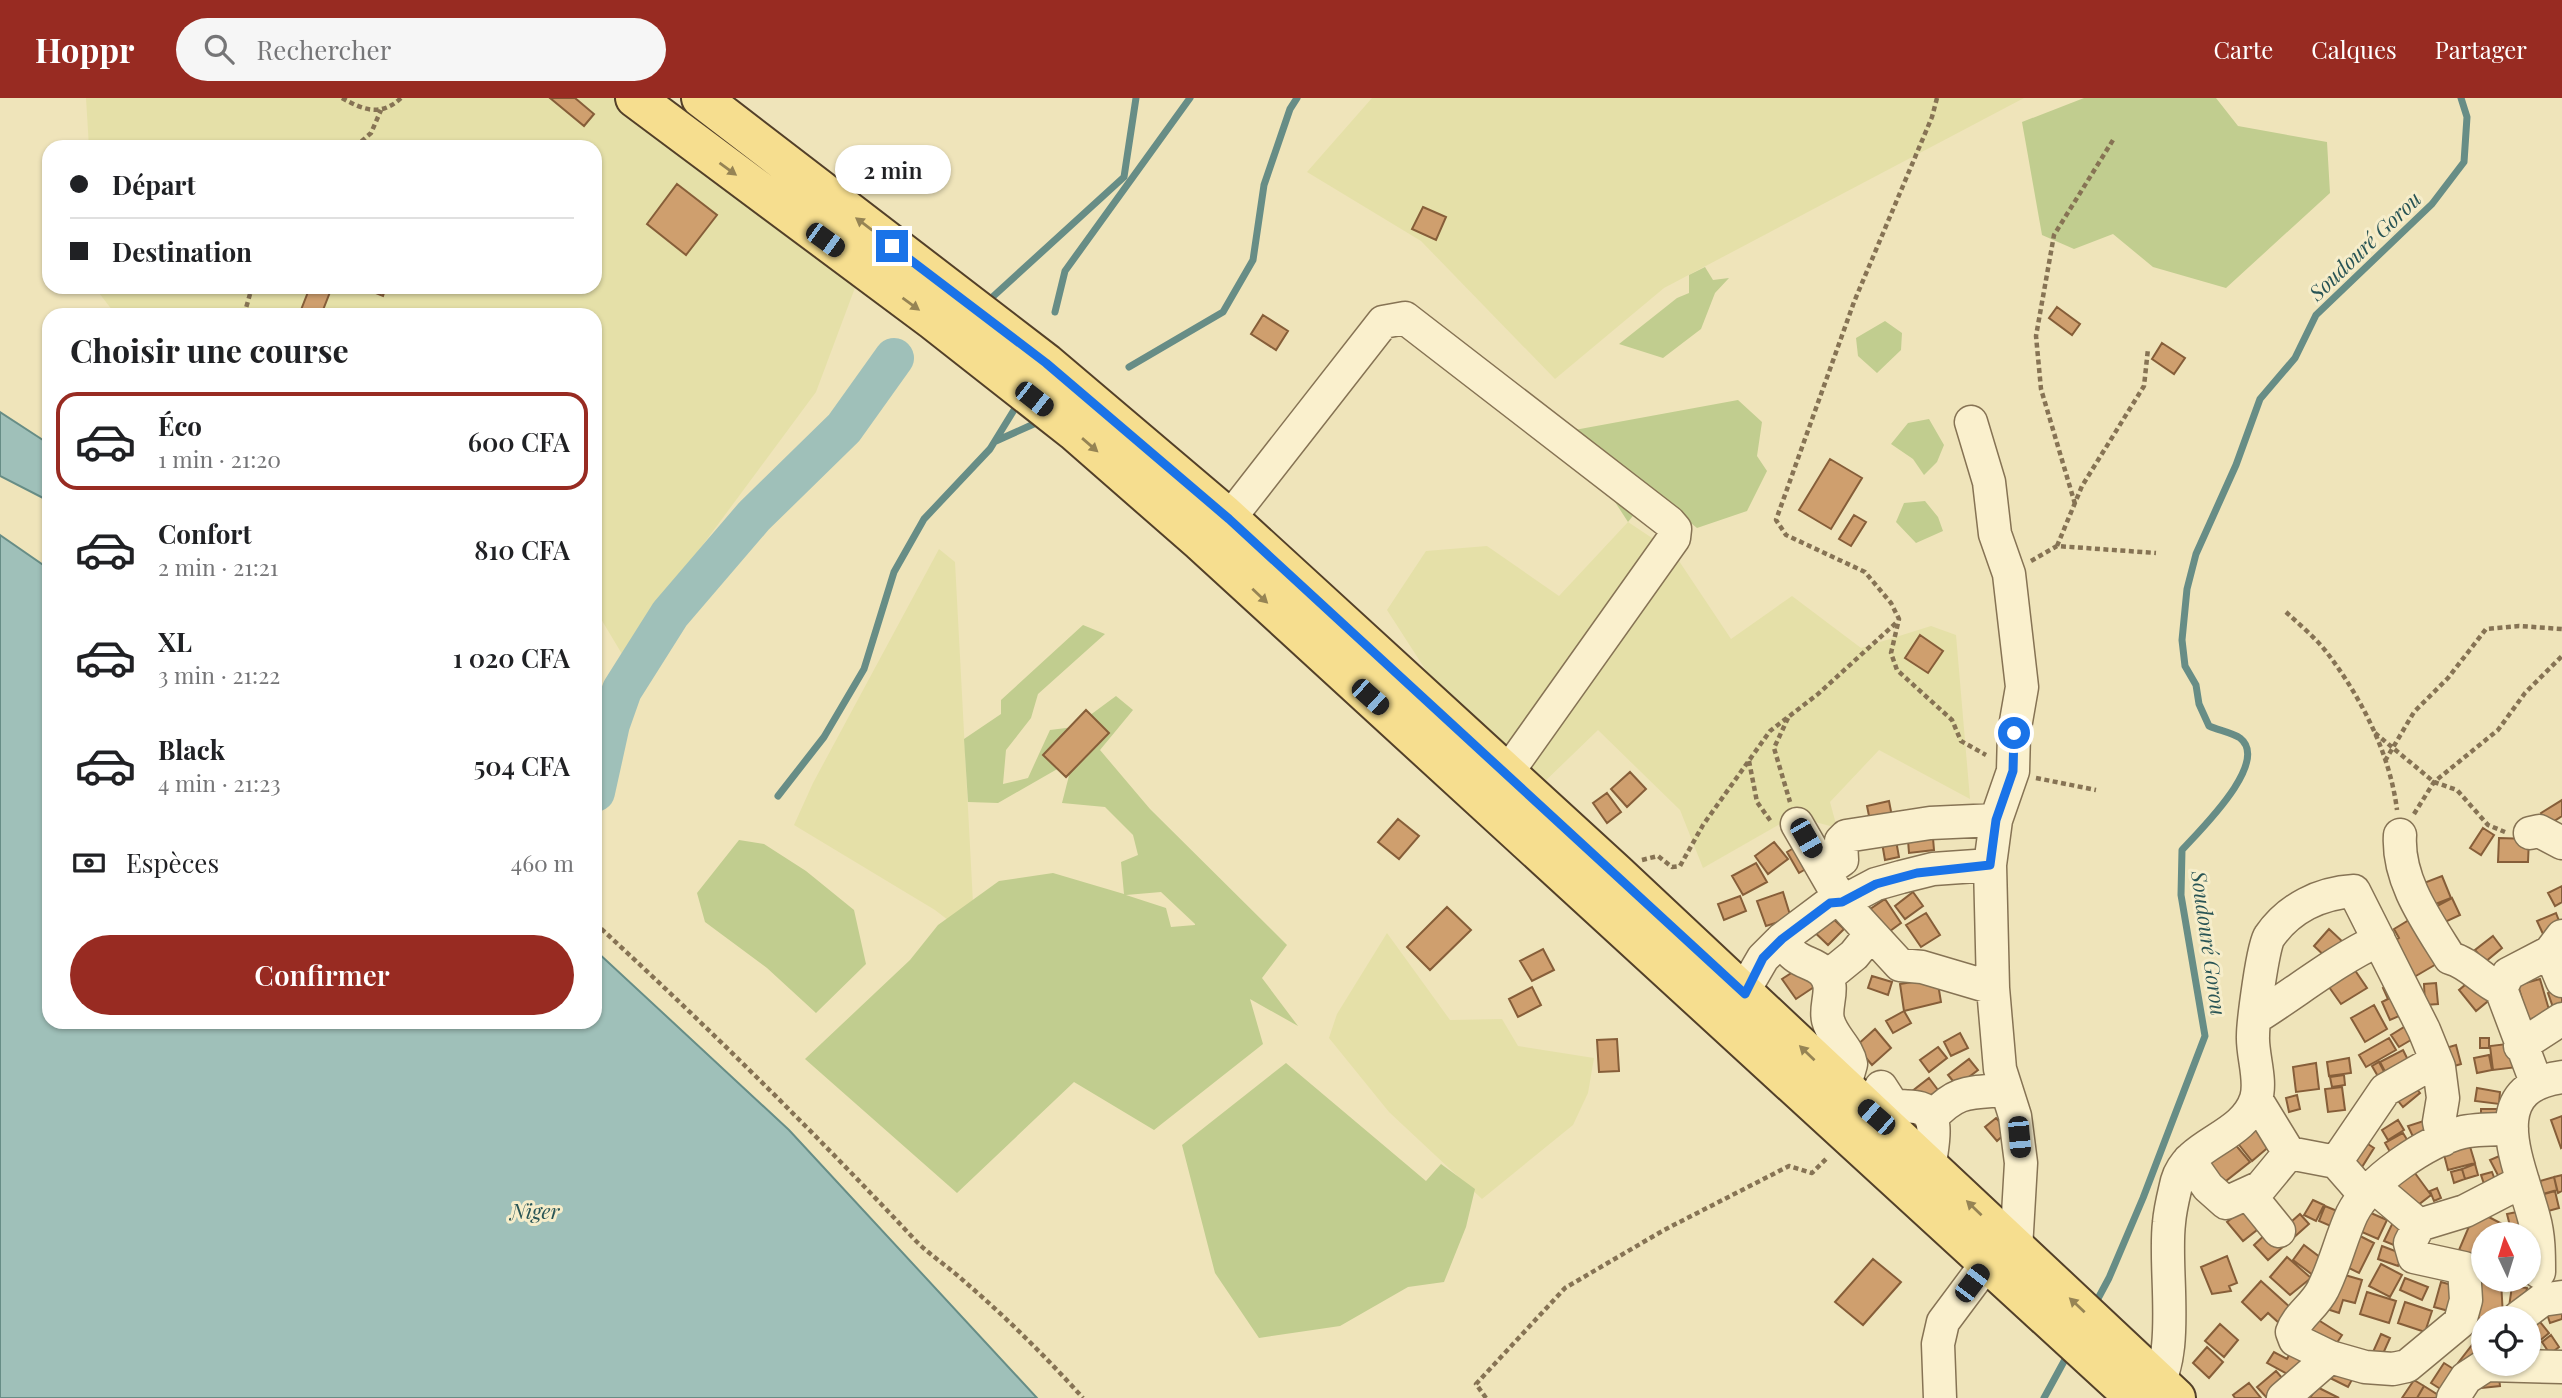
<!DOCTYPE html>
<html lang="fr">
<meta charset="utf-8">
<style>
body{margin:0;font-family:"Playfair Display",serif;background:#f6f6f6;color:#202124;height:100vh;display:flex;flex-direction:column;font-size:26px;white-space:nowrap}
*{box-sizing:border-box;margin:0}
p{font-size:23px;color:#757577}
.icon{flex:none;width:38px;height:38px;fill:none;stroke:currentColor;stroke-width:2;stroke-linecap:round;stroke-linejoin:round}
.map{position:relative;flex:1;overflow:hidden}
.panel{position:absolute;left:42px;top:210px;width:560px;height:721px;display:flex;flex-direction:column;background:#fff;border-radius:21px;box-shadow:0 2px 5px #0004}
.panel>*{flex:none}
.hud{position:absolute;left:42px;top:42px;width:560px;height:154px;border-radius:21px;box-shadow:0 2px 5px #0004;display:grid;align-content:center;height:154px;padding:0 28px;background:#fff}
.needle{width:46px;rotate:356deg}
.buttons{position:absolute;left:2471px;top:1124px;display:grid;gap:14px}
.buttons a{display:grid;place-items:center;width:70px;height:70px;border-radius:50%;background:#fff;box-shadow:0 2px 5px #0004;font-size:35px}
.end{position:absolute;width:32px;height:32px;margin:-16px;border:9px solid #1a73e8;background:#fff;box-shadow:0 0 0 4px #fff}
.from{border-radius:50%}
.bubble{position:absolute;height:49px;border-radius:24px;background:#fff;box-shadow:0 2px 5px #0004;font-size:23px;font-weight:600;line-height:49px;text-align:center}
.car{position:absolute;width:21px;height:42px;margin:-21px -10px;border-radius:9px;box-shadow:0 0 5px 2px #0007;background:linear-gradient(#222 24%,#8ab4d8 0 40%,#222 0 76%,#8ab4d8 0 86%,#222 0)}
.hud b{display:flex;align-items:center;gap:24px;height:66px;font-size:26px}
.hud b+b{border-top:2px solid #e0e0e0}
.hud i{width:18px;height:18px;background:#202124}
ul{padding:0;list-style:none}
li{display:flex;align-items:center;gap:21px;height:98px;margin:0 14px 10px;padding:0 14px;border:4px solid transparent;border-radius:21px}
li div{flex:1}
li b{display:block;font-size:26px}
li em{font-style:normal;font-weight:600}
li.current{border-color:#982b22}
li>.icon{width:63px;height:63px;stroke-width:1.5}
h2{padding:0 28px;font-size:32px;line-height:84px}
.pay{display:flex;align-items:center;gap:18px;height:77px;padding:0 28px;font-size:26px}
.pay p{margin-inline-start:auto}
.primary-button{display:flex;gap:14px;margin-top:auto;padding:14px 28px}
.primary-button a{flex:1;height:80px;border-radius:42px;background:#982b22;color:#fff;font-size:28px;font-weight:600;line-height:80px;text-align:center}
header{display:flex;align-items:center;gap:42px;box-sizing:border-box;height:98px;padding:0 35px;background:#982b22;color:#fff}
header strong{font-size:33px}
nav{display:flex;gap:38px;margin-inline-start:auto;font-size:24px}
.search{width:490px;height:63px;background:#f6f6f6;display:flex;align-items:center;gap:18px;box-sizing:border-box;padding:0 24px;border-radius:38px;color:#757577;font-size:26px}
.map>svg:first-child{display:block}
.farmland{fill:#e5e0a8}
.green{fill:#c1cd8f;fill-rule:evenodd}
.water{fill:#9fc0b9;stroke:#678d86;stroke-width:2}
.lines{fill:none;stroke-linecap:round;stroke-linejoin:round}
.stream{stroke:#678d86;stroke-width:7}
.river{stroke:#9fc0b9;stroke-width:40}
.building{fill:#cf9f6e;stroke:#865e39;stroke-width:2}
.minor-casing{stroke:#867354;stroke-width:35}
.major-casing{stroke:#534029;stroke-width:42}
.path{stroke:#867354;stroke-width:4.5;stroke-dasharray:5 3.5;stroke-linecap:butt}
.minor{stroke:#faf0cd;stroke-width:32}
.major{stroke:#f6de8f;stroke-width:38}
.oneway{fill:#968454}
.route{stroke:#1a73e8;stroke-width:9}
.labels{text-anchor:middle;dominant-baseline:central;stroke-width:6;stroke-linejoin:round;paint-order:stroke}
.water-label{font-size:21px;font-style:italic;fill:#285455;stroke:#f6edca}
</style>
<header>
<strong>Hoppr</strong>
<div class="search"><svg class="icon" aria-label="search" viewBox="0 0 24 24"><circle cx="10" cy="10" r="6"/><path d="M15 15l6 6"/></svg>Rechercher</div>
<nav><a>Carte</a><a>Calques</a><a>Partager</a></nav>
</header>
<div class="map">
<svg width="2562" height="1300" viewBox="0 0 2562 1300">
<rect width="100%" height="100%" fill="#efe4ba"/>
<path class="farmland" d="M86 0H623L859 179 816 294 622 556 595 511V217H116L99 195 98 189H595V49H89Z
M1372 0H2024L1664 190 1555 281 1421 143 1307 74Z
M1628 424 1673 454 1731 541 1792 498 1861 550 1931 528 1956 537 1970 701 1879 652 1830 704 1837 730 1794 718 1703 770 1680 712 1598 632 1538 690 1445 602 1387 512 1426 453 1487 448 1559 498Z
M939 451 955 464 975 843 935 812 794 727 813 685Z
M1387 835 1450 922 1502 921 1518 948 1594 960 1588 995 1573 1027 1482 1101 1389 1014 1329 940 1337 916Z"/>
<path class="green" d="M2084 0H2216L2238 28 2327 44 2330 95 2226 190 2153 169 2113 136 2074 151 2042 137 2022 24Z
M1705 169 1713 182 1729 180 1715 195 1701 231 1663 260 1619 246 1677 200 1689 195V177Z
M1885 223 1902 235 1901 252 1877 275 1858 258 1856 240Z
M1738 302 1762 324 1757 358 1767 373 1747 413 1697 430 1652 394 1628 424 1569 333Z
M1929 321 1944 347 1937 364 1924 377 1913 361 1891 346 1908 325Z
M1925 403 1938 419 1943 433 1916 445 1896 424 1904 405Z
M1083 527 1105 536 1038 596 1031 620 1006 652 1003 686 1028 680 1050 632 1074 629 1116 598 1133 612 1100 652 1150 711 1287 847 1262 880 1298 928 1250 901 1263 946 1154 1032 1074 984 957 1095 805 961 910 862 938 827 999 783 1053 775 1124 796 1121 764 1138 757 1133 737 1105 709 1062 705 1073 662 998 705 968 704 964 641 1001 616V602ZM1161 794 1195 826V827L1171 829 1166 810 1126 797Z
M739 742 764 746 806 773 854 812 866 866 816 915 767 870 705 824 697 795Z
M1286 965 1426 1083 1441 1066 1475 1091 1466 1129 1444 1184 1408 1189 1340 1228 1259 1240 1215 1175 1182 1047Z"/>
<path class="water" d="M0 314 49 346V403L0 378Z
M0 437 49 471V924H595V852L789 1032 1037 1300H0Z"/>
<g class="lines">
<path class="stream" d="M987 204 1124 79 1136 0
M1055 214 1065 173 1190 0
M1129 269 1223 214 1253 162 1264 87 1290 11 1297 0
M996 343 1036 325
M778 698 824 639 864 571 894 474 924 421 990 351 1014 312
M2094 1208 2109 1180 2143 1100 2205 938 2181 797 2182 752C2199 733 2271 664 2240 640 2233 635 2218 632 2209 628L2199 606 2196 587 2185 568 2182 542 2187 491 2196 456 2236 367 2260 301 2295 260 2316 217 2432 106 2464 64 2467 19 2461 0
M2044 1300 2068 1256"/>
<path class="river" d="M595 694 610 626 622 592 670 516 754 418 844 330 894 260"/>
</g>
<path class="building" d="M550 0H575L594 16 584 28Z
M677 86 717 117 686 157 647 126Z
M1423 109 1446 119 1436 142 1412 131Z
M310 189H332L321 217H299Z
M361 189H386L383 198Z
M2057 209 2080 226 2072 237 2049 220Z
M1263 217 1288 233 1276 252 1251 236Z
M2162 245 2185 260 2174 276 2152 261Z
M1830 361 1862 380 1831 431 1799 412Z
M1854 417 1866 424 1851 448 1839 441Z
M1920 537 1943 553 1928 575 1905 560Z
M1086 612 1109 635 1066 679 1043 657Z
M1630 674 1646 691 1627 709 1611 691Z
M1607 695 1621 714 1607 725 1593 705Z
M2562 702V718L2548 727 2541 715Z
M1889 703 1894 729 1872 733 1867 708Z
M1398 721 1419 738 1399 761 1378 744Z
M1932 728 1934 752 1909 755 1907 730Z
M2483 730 2494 737 2481 757 2470 750Z
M1895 737 1899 759 1885 762 1881 739Z
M2499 740 2529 741 2528 764H2498Z
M1774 744 1788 761 1768 776 1755 758Z
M1799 747 1811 768 1799 775 1787 754Z
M1756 765 1767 784 1743 797 1732 778Z
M2442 778 2451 800 2425 810 2416 788Z
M2562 788V804L2555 808 2548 795Z
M1783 794 1791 820 1766 828 1757 803Z
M1913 794 1923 808 1905 821 1895 808Z
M1740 798 1746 813 1724 822 1718 806Z
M2452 800 2460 817 2445 824 2437 808Z
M1885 801 1901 825 1882 839 1863 816Z
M1447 809 1471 832 1430 872 1407 849Z
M1825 813 1844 831 1828 847 1809 829Z
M1926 815 1940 837 1921 849 1906 827Z
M2556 815 2561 828 2543 836 2537 823Z
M2419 816 2445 861 2409 882 2388 847 2399 840 2394 831Z
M2329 831 2344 845 2329 862 2314 848Z
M2493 838 2502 850 2485 864 2475 852Z
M1543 851 1554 872 1532 883 1520 863Z
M2350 865 2367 890 2341 906 2324 882Z
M1804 867 1817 887 1796 901 1782 881Z
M1872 878 1892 884 1888 897 1868 890Z
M2476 878 2493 899 2476 913 2459 892Z
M1937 880 1941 904 1904 913 1900 886Z
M2540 881 2550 915 2528 922 2518 887Z
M2394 884 2408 914 2390 922 2382 904 2388 901 2383 890Z
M2436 885 2438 906 2425 907 2424 886Z
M1532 889 1541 907 1518 919 1509 901Z
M2562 890V913L2555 915 2548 895Z
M2374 907 2387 931 2365 944 2351 920Z
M1904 913 1911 925 1893 935 1886 923Z
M2409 926 2416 939 2399 949 2391 937Z
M1875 931 1891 950 1872 967 1856 948Z
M1960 935 1968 950 1951 958 1944 944Z
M2389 940 2396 952 2366 969 2359 957Z
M2480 940H2489V950H2480Z
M1617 941 1619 973 1599 974 1597 942Z
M2515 945 2518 969 2493 972 2490 948Z
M2456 947 2461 966 2451 969 2446 950Z
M1938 949 1947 960 1929 974 1920 962Z
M2403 952 2413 972 2390 983 2380 964Z
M2489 957 2492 972 2477 975 2474 960Z
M2349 960 2351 975 2329 978 2327 964Z
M1969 961 1978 972 1957 988 1948 977Z
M2379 964 2389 983 2383 987 2372 968Z
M2316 965 2319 991 2296 994 2293 969Z
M2344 977 2345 987 2332 989 2330 979Z
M1929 980 1941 996 1923 1010 1911 994Z
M2408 980 2420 995 2403 1009 2391 994Z
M2342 989 2345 1012 2328 1014 2325 991Z
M2477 990 2500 994 2499 1006 2475 1003Z
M2297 997 2300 1011 2289 1014 2286 1000Z
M2481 1011H2502L2503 1026 2481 1027Z
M2562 1018V1049L2561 1050 2551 1022Z
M1996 1020 2008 1033 1997 1043 1985 1029Z
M2430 1021 2436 1035 2415 1043 2408 1028Z
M2398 1022 2404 1032 2388 1042 2382 1032Z
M2255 1028 2271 1047 2252 1063 2236 1043Z
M2403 1035 2414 1053 2395 1063 2385 1045Z
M2357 1039 2374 1050 2362 1069 2345 1058Z
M2468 1042 2475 1065 2448 1072 2442 1049Z
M2234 1045 2250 1064 2217 1090 2202 1070Z
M2504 1056 2515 1078 2501 1083 2490 1062Z
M2475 1066 2478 1077 2465 1081 2462 1071Z
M2409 1067 2431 1097 2409 1114 2386 1084Z
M2462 1071 2465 1081 2454 1085 2451 1074Z
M2492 1074 2495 1082 2484 1086 2481 1077Z
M2562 1077V1093L2558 1095 2554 1079Z
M2554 1079 2557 1092 2543 1096 2540 1083Z
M2437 1090 2441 1100 2434 1103 2430 1093Z
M2555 1093 2559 1110 2537 1116 2533 1099Z
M2313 1102 2324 1107 2316 1123 2304 1117Z
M2325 1108 2347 1117 2340 1132 2319 1123Z
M2246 1109 2262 1128 2243 1143 2227 1124Z
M2531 1111 2529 1136H2512L2507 1116Z
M2364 1112 2387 1122 2378 1141 2355 1131Z
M2300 1116 2309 1126 2292 1141 2283 1131Z
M2483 1116 2508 1129 2505 1136H2483V1162L2459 1152 2473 1119Z
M2396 1118 2412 1125 2401 1150 2384 1143Z
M2270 1132 2284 1148 2268 1162 2254 1147Z
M2354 1135 2374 1145 2359 1175 2339 1165Z
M2304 1147 2325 1163 2314 1178 2293 1162Z
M2382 1148 2403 1156 2398 1168 2378 1161Z
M2227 1158 2237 1185 2229 1188 2231 1193 2212 1196 2201 1169Z
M2287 1159 2311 1180 2290 1197 2270 1179Z
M1873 1161 1901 1184 1863 1227 1835 1204Z
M2381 1166 2402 1177 2390 1199 2369 1188Z
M2338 1175 2362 1182 2355 1205 2343 1202 2339 1215 2327 1211Z
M2405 1180 2428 1189 2422 1202 2400 1192Z
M2501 1182 2503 1219 2473 1221 2471 1183Z
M2261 1183 2292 1211 2279 1225 2268 1215 2261 1222 2242 1204Z
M2441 1184 2463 1190 2456 1215 2434 1209Z
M2512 1188 2527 1190 2524 1211 2509 1209Z
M2367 1194 2396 1203 2389 1225 2360 1216Z
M2405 1204 2432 1213 2425 1234 2398 1225Z
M2562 1208V1221L2550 1225 2546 1213Z
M2312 1218 2342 1237 2331 1254 2301 1236Z
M2536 1219 2549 1235 2537 1245 2529 1234V1224Z
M2220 1226 2238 1242 2224 1259 2205 1243Z
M2381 1236 2390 1240 2382 1258 2373 1254Z
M2551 1237 2559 1249 2550 1256 2542 1244Z
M2295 1246 2314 1257 2300 1283 2267 1265 2274 1254 2287 1261Z
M2472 1247 2483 1256 2469 1273 2458 1265Z
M2207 1249 2223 1264 2209 1280 2193 1265Z
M2444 1265 2463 1277 2450 1297 2431 1285Z
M2334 1266 2355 1276 2348 1289 2328 1279Z
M2498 1272 2500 1288 2482 1290 2481 1273Z
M2276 1273 2290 1289 2277 1300H2267L2257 1289Z
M2414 1282 2424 1288 2417 1300H2402Z
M2249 1285 2261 1300H2235L2233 1297Z
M2424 1288 2443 1300H2417Z
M2317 1289 2339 1300H2310Z"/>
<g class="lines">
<g class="minor-casing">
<path id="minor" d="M1971 324 1989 384 1995 436 2009 476 2022 589 2014 635 2013 673 1996 722 1990 767 1993 890 2000 971 2015 1018 2021 1065 2016 1151
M1229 421 1383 224 1405 220 1669 424 1675 431 1674 440 1507 675
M1797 726 1842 804 1900 867 1922 869 1993 890
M2530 735 2539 733 2562 745
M2400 737C2397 782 2427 823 2450 860 2470 865 2482 883 2501 891
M1825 774 1842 762 1841 743 1846 738 1930 725 1996 722
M1782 841C1796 868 1810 861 1823 874 1837 889 1824 906 1828 922 1832 939 1848 949 1851 966L1847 980 1840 987
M2550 854 2562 883
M1827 879 1854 857 1870 837
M1731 915 1763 860 1782 841 1830 805 1842 804 1876 786 1901 779 1933 771 1990 767
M2255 920C2297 894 2334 863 2379 842
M2520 948 2562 921
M2536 984 2501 891 2508 876 2550 854 2562 838
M1881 989 1892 1006C1902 1010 1911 1007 1920 1010 1942 1017 1931 1050 1930 1067
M2256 1001 2289 1055 2336 1064 2364 1096
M1932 1019C1958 991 1970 995 2006 992
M2512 1031C2496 1031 2478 1031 2463 1034 2427 1043 2369 1082 2352 1116 2341 1140 2335 1167 2323 1191 2315 1208 2297 1218 2292 1234L2295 1242 2330 1259 2365 1269 2393 1271 2407 1268 2460 1224 2466 1202 2464 1170 2414 1159 2410 1145 2419 1127 2465 1113 2523 1083
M2189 1062 2208 1089 2226 1105 2261 1089 2289 1055
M2336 1064 2385 992 2436 963
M2373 1088 2419 1127
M2249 1096 2279 1133
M2539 1174C2539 1156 2539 1138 2534 1120 2521 1069 2479 990 2562 979
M2518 1220 2542 1202 2562 1199
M2488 1267 2562 1269
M1940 1300 1938 1246 1943 1224 1987 1165
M2149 1300C2183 1263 2163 1173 2169 1125 2170 1111 2174 1096 2177 1083 2188 1044 2243 1041 2256 1001 2262 982 2252 957 2253 938 2253 924 2263 847 2269 839 2289 810 2320 795 2354 793L2424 932 2439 969 2443 1000 2439 1024 2443 1042
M2283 1300 2330 1259
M2453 1300 2466 1280 2489 1265"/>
</g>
<g class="major-casing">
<path id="major" d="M635 0 934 223 1074 333 1201 444 2135 1300
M701 0 1046 265 1224 416 1616 775 2176 1300"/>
</g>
<path class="path" d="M342 0C363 12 381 19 401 0
M1937 0 1932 19 1854 204 1776 422 1786 437 1865 474 1891 505 1899 521 1891 555 1897 572 1952 622 1961 643 1986 657
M355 49 371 35 381 12
M244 217 252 189
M2075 406 2041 291 2036 238 2054 137 2113 42
M2057 448 2082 388 2144 288 2148 251
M2031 463 2057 448 2156 455
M2286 514C2300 527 2316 540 2328 556 2362 601 2390 656 2397 712
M1788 620 1774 650 1790 704
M2375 635 2434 684 2457 692 2488 727 2505 734
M1749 663 1757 704 1772 725
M2385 663 2414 614 2448 580 2486 531 2519 528 2562 531
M2036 680 2096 692
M2414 716 2434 684 2498 632 2525 595 2562 558
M1642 762 1658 758 1672 769 1680 768 1703 727 1770 633 1818 596 1897 524
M595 825C706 927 813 1033 916 1143 931 1158 950 1170 965 1184 1007 1220 1046 1259 1083 1300
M1486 1300 1476 1286 1565 1190 1664 1132 1789 1068 1812 1075 1828 1059"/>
<use href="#minor" class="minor"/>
<use href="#major" class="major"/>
</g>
<defs><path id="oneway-solid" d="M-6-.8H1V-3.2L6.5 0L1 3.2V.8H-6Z" transform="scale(1.75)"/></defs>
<g class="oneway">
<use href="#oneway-solid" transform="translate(728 71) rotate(36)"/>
<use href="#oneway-solid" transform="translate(864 126) rotate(-143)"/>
<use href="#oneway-solid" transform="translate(911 206) rotate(36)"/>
<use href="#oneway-solid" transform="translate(1090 347) rotate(41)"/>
<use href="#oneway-solid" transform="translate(1260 498) rotate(43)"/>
<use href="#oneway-solid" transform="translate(1807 955) rotate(-136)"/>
<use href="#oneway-solid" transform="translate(1974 1110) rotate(-136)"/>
<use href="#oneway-solid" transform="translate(2077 1207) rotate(-137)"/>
</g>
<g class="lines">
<path class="route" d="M892 148 1046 265 1229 421 1745 896 1763 860 1782 841 1830 805 1842 804 1876 786 1917 775 1990 767 1996 722 2013 673 2014 635"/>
</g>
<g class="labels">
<g class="water-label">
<text transform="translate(2364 147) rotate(-44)">Soudouré Gorou</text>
<text transform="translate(2210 845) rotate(82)">Soudouré Gorou</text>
<text x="535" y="1112">Niger</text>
</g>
</g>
</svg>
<div class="buttons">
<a><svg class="needle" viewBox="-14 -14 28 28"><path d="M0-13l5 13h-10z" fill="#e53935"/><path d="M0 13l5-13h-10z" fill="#757577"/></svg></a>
<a><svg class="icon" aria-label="locate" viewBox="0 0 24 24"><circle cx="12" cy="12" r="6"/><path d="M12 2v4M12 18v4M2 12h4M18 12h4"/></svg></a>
</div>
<i class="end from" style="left:2014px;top:635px"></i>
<i class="end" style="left:892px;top:148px"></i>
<div class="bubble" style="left:835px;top:47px;width:116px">2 min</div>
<i class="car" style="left:825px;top:142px;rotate:126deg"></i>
<i class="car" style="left:1034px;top:301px;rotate:128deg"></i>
<i class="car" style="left:1370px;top:599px;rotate:132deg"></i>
<i class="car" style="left:1806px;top:740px;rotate:150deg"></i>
<i class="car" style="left:1876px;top:1019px;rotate:311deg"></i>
<i class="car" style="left:2019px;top:1039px;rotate:175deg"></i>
<i class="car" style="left:1972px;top:1185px;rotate:37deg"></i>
<div class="hud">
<b><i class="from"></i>Départ</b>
<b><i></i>Destination</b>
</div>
<section class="panel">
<h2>Choisir une course</h2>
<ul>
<li class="current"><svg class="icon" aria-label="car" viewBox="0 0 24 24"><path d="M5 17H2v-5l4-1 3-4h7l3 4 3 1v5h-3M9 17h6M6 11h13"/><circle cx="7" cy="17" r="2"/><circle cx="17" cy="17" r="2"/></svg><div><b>Éco</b><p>1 min · 21:20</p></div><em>600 CFA</em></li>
<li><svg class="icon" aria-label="car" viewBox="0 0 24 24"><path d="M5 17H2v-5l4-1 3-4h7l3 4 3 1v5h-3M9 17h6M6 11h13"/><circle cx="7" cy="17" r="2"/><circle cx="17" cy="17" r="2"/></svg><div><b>Confort</b><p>2 min · 21:21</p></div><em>810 CFA</em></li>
<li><svg class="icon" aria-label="car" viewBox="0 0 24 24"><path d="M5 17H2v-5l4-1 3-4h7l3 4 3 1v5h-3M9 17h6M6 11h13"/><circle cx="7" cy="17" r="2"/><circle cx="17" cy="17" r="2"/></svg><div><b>XL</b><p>3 min · 21:22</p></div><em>1 020 CFA</em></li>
<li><svg class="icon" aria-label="car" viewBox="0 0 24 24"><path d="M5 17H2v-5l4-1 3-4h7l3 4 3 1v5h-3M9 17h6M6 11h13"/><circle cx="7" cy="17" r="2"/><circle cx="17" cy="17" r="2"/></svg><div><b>Black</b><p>4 min · 21:23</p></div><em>504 CFA</em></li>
</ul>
<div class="pay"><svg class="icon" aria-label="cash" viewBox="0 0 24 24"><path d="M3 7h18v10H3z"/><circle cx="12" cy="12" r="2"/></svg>Espèces<p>460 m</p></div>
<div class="primary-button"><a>Confirmer</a></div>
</section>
</div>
